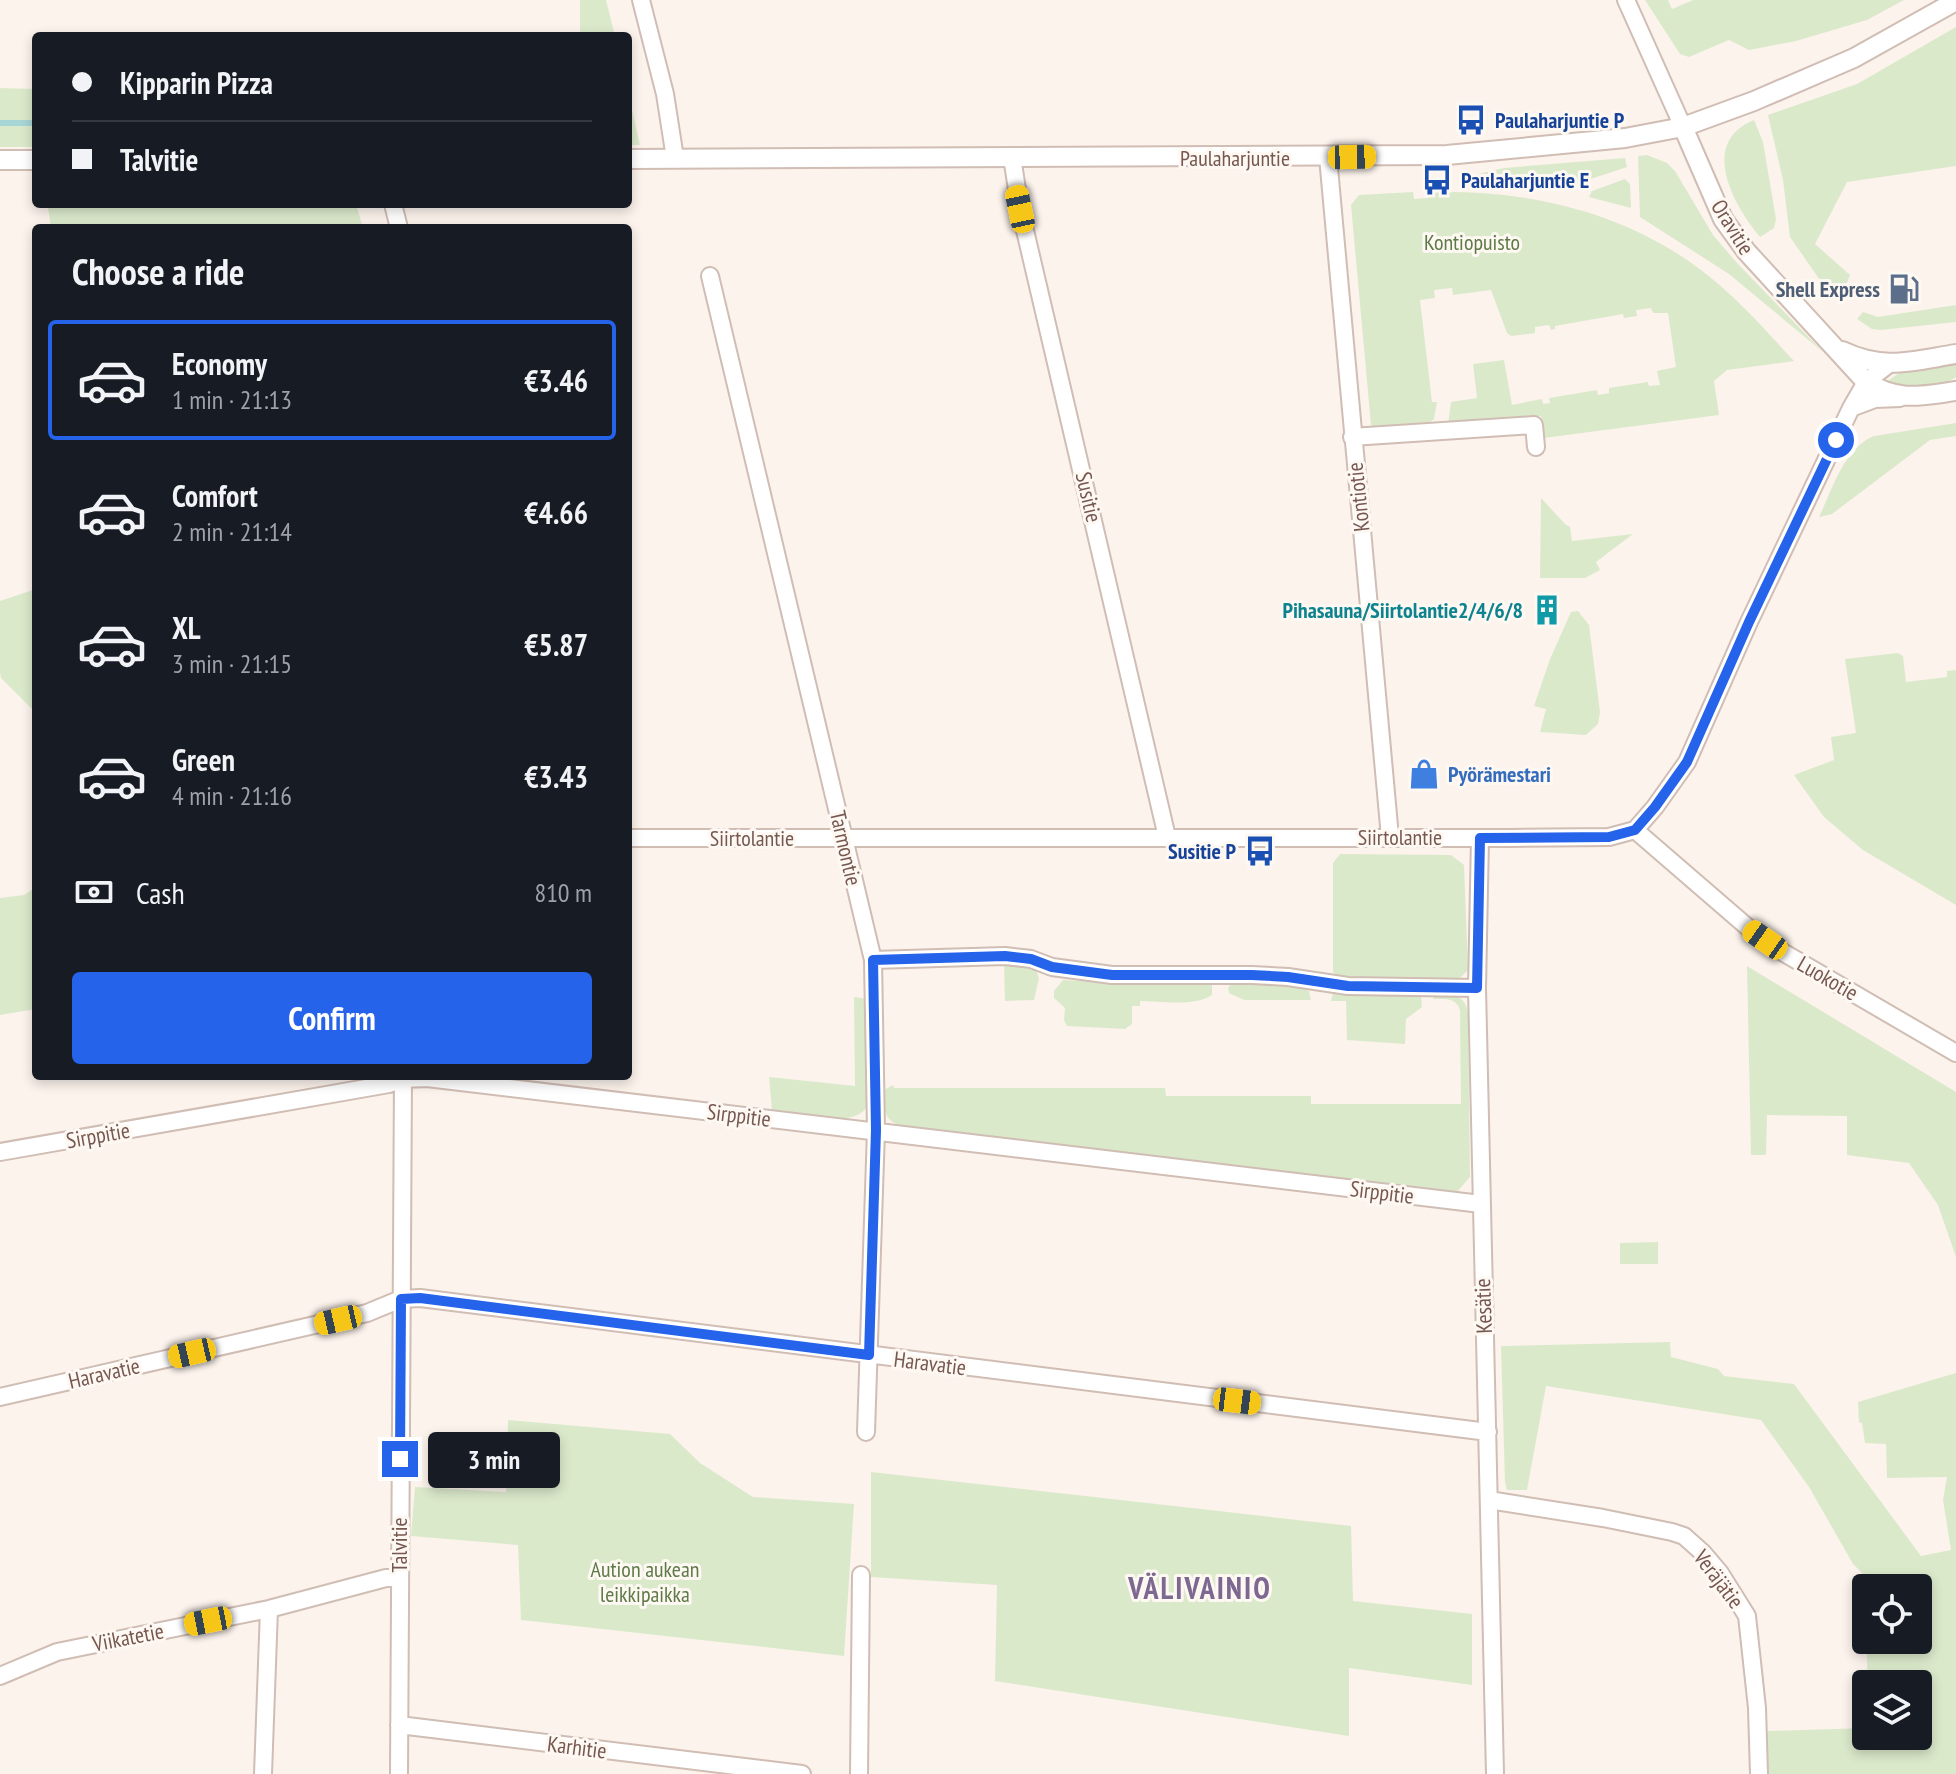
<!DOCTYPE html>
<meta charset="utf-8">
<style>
body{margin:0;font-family:"PT Sans Narrow",sans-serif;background:#20242c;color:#f1f3f6;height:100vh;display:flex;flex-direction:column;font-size:30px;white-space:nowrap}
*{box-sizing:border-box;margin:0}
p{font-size:26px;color:#9ea1a6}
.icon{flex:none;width:44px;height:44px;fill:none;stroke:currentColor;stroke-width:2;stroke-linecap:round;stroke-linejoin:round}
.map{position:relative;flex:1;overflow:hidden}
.side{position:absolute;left:32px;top:224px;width:600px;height:856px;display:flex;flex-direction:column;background:#171b24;border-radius:8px;box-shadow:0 4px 12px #0003}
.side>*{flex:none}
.banner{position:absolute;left:32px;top:32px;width:600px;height:176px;border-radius:8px;box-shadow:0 4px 12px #0003;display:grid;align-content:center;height:176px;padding:0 40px;background:#171b24}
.tools{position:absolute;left:1852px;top:1574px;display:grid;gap:16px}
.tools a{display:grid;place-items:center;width:80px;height:80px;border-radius:8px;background:#171b24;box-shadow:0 4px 12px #0003;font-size:40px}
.end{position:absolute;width:36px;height:36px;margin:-18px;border:10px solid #2563eb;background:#fff;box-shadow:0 0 0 4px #fff}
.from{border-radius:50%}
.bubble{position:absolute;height:56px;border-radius:8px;background:#171b24;box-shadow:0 4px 12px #0003;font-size:26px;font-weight:600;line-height:56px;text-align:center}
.car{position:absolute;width:24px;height:48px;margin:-24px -12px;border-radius:10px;box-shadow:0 0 6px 2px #0007;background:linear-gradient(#f5c518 24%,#345 0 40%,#f5c518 0 76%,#345 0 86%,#f5c518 0)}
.banner b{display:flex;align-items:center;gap:28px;height:76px;font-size:30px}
.banner b+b{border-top:2px solid #363941}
.banner i{width:20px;height:20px;background:#f1f3f6}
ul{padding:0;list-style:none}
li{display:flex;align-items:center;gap:24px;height:120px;margin:0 16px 12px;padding:0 24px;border:4px solid transparent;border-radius:8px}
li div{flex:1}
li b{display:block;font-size:30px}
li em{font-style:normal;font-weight:600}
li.active{border-color:#2563eb}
li>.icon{width:72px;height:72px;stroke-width:1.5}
h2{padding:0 40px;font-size:36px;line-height:96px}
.pay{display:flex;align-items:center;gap:20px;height:88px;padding:0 40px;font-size:30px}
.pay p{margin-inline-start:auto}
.action{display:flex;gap:16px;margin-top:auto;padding:16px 40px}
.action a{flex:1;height:92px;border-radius:8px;background:#2563eb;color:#fff;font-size:32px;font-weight:600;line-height:92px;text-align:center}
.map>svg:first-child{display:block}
.green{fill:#dbe9cb;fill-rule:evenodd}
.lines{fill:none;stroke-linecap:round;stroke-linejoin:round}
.stream{stroke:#a8d5d6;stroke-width:6}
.minor-casing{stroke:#d0bdb4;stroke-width:20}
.tertiary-casing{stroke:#d0bdb4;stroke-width:22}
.minor{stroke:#fff;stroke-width:16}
.tertiary{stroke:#fff;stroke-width:18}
.route{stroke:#2563eb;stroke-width:10}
.labels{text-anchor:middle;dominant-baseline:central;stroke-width:6;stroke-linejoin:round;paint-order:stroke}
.transit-label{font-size:22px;font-weight:bold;fill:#164399;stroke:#fef8f3;text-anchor:start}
.street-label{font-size:22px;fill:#765850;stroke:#fef8f3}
.park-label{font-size:22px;fill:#5e7a48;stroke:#fef8f3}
.service-label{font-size:22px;font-weight:bold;fill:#4e5e75;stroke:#fef8f3;text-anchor:end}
.culture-label{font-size:22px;font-weight:bold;fill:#0d838f;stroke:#fef8f3;text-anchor:end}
.shop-label{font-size:22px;font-weight:bold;fill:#366cbe;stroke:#fef8f3;text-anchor:start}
.district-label{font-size:30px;font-weight:bold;letter-spacing:2px;fill:#7d6891;stroke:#fef8f3}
</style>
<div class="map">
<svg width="1956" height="1774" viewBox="0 0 1956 1774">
<rect width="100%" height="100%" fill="#fcf3ec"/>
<path class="green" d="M580 0H606L615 36H580Z
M1645 0H1668L1672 9 1693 0H1904L1867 20 1796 41 1749 50 1729 40 1689 57 1680 54Z
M1956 27V166L1847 182 1815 244 1850 275 1844 290 1835 297 1831 296 1790 237 1783 180 1768 115 1857 84Z
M0 88 36 89V147H0Z
M628 93 640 145H628Z
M1754 120 1763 142 1776 219 1774 228 1760 237C1734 206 1698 143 1754 120Z
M1647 155 1667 163 1675 171 1713 235 1737 263 1823 352 1729 274 1640 217 1638 156Z
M1625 158 1627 167 1560 189 1503 180 1462 178 1504 168Z
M1625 179 1630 184 1631 208 1589 197 1592 191Z
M1413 192 1414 199 1428 198V192C1529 189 1632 213 1711 278 1742 303 1767 332 1794 361L1727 370 1714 381 1719 415 1544 438 1541 416 1448 425 1451 402 1477 398 1473 364 1504 360 1512 405 1542 399 1543 404 1550 403 1549 398 1597 390 1598 395 1609 393V388L1648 382 1649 386 1660 385 1657 371 1676 367 1668 313H1653L1651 308 1636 310 1637 316 1624 318 1623 314 1555 326V329L1551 330 1549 325 1535 327V333L1511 336 1507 333 1491 290 1453 295 1452 288 1434 290 1435 298 1420 300 1432 402H1437L1434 419 1430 422 1373 426 1371 425 1351 205 1359 195Z
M248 204H356L363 228H51L48 208Z
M1956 305V322L1881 330 1872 329 1857 319 1863 312 1878 317Z
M1956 364V377C1935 391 1909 390 1886 382L1901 372Z
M1956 423V436L1930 440 1832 514 1819 517C1832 490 1844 448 1874 436Z
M1541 498 1565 524 1570 527 1572 541 1633 534 1596 562 1600 570 1585 578H1540Z
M36 589V713L1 678 0 672V601Z
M1578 611 1589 625 1600 712 1598 724 1586 735 1540 732 1546 709 1534 706 1550 659 1571 612Z
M1898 653 1903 656 1906 682 1947 677V671L1956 670V905L1863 850 1824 817 1794 775 1834 760 1831 737 1856 733 1845 659Z
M1340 854 1451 855 1464 865 1468 970 1456 982 1342 981 1333 972V863Z
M36 887V1009L0 1015V898L24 895Z
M1004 963 1035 967 1039 978 1034 1000 1005 1001Z
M1747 966 1956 1092V1257L1938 1205 1909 1163 1847 1155V1116L1767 1115 1766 1155H1751Z
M1063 980 1112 983H1212V995C1195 1007 1160 1001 1140 1001V1006H1132V1024L1125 1029 1067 1026 1064 1020 1065 1008 1054 998V991Z
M1245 981 1286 984 1309 991 1311 1000H1244L1229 993 1228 988 1233 982Z
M1333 993 1421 995 1422 1007 1406 1019 1405 1044 1347 1040 1346 1001H1331Z
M1435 994C1452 994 1464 994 1468 1012L1470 1177 1457 1192 925 1130C893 1125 884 1126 882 1091L893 1085 894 1088H1165L1166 1096H1311V1104H1461L1460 1010C1456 997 1445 999 1433 999Z
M854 997 867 999 868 1105C855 1131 796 1114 772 1111L769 1077 855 1086Z
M1658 1242V1264H1620V1243Z
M1670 1342 1671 1357 1718 1369 1724 1376 1794 1384 1921 1556 1951 1550 1943 1500 1947 1477 1887 1478 1886 1444 1865 1443 1862 1423 1859 1422 1858 1402 1956 1373V1774H1765L1762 1736 1768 1731 1866 1728V1736H1918V1684H1868L1863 1574 1853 1564 1809 1487 1761 1420 1546 1386 1527 1490H1507L1505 1482 1501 1346ZM1866 1588H1918V1640H1866Z
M508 1420 670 1434 700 1463 753 1497 854 1504 844 1656 521 1620 518 1545 411 1536 415 1487 506 1492Z
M871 1472 1351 1526 1353 1601 1472 1614V1685L1349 1668V1736L995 1681 997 1585 871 1577Z"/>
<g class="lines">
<path class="stream" d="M0 123H36"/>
<g class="minor-casing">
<path id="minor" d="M641 0 665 94 675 158
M1626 0 1683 127
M1012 157 1020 209 1167 837
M1328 157 1390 837
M393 204 399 228
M710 276 873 960 876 1130 866 1432
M1851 408 1875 399 1900 398
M1352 437 1534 425 1536 447
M1635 830 1752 931 1779 950 1956 1053
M628 838H1510L1609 837 1635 830 1655 807 1687 762 1749 622 1851 408 1866 382 1889 364
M1480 838 1477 988 1495 1774
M873 960 1005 956 1031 959 1052 967 1112 975H1252L1288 977 1348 986 1477 988
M0 1152 389 1084 403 1079 427 1078 1481 1204
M0 1397 367 1313 401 1299 420 1298 1488 1432
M1489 1500 1603 1518 1672 1532 1684 1536 1703 1553 1720 1573 1747 1616 1757 1708 1759 1774
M0 1676 57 1652 269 1609 386 1578H399
M399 1725 802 1774
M263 1774 269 1609
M399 1774 403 1076
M859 1774 861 1575"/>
</g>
<g class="tertiary-casing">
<path id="tertiary" d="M1683 127 1723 219 1746 251 1866 382C1899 402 1920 396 1956 391
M628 159 1447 155 1625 138 1683 127 1754 101 1854 58 1956 1
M0 160H36
M1842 351C1884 371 1912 361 1956 354"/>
</g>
<use href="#minor" class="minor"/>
<use href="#tertiary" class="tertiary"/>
</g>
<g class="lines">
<path class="route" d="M400 1459 401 1299 420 1298 869 1355 876 1130 873 960 1005 956 1031 959 1052 967 1112 975H1252L1288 977 1348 986 1477 988 1480 838 1609 837 1635 830 1655 807 1687 762 1749 622 1836 440"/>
</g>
<defs>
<g id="bus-bare" transform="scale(2.4)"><path d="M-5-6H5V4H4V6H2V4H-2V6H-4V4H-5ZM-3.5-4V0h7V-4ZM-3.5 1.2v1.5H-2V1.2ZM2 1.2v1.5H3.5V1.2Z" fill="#1a4fb4" stroke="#fef8f3" stroke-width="2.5" paint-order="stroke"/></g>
<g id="fuel-bare" transform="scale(2.4)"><path d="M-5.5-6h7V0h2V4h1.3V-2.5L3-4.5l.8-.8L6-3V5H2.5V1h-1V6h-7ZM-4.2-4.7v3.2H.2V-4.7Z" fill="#5c6f8a" stroke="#fef8f3" stroke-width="2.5" paint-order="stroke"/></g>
<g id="building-bare" transform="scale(2.4)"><path d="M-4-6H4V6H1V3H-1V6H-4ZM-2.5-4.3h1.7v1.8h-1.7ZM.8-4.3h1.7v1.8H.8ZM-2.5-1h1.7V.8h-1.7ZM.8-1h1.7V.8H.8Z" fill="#0f9aa8" stroke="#fef8f3" stroke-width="2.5" paint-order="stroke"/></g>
<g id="shop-bare" transform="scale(2.4)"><path d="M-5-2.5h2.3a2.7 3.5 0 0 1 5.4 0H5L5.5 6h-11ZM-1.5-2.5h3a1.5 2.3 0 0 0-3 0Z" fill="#3f7fe0" stroke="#fef8f3" stroke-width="2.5" paint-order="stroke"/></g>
</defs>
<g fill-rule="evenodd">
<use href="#bus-bare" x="1471" y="120"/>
<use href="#bus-bare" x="1437" y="180"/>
<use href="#fuel-bare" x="1904" y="289"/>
<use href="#building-bare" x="1547" y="610"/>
<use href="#shop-bare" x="1424" y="774"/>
<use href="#bus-bare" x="1260" y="851"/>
</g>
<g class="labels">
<g class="transit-label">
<text x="1495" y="120">Paulaharjuntie P</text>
<text x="1461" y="180">Paulaharjuntie E</text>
<text x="1236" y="851" text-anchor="end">Susitie P</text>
</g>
<g class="street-label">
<text x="1235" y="158">Paulaharjuntie</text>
<text transform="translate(1733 227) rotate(58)">Oravitie</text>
<text transform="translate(1089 497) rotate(77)">Susitie</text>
<text transform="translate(1358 497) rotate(-96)">Kontiotie</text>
<text x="1400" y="837">Siirtolantie</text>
<text x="752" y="838">Siirtolantie</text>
<text transform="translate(846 848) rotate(77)">Tarmontie</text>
<text transform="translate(1828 978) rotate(30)">Luokotie</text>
<text transform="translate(739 1115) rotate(7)">Sirppitie</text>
<text transform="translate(98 1135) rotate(-10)">Sirppitie</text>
<text transform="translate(1382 1192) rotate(7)">Sirppitie</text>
<text transform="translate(1483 1306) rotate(-92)">Kesätie</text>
<text transform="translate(930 1363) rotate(7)">Haravatie</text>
<text transform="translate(104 1373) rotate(-13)">Haravatie</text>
<text transform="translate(399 1545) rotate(-90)">Talvitie</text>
<text transform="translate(1719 1579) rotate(53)">Veräjätie</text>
<text transform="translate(128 1637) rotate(-11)">Viikatetie</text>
<text transform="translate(577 1747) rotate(7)">Karhitie</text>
</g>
<g class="park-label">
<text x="1472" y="242">Kontiopuisto</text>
<text x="645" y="1569">Aution aukean<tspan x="645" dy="25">leikkipaikka</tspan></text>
</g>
<g class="service-label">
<text x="1880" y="289">Shell Express</text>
</g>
<g class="culture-label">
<text x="1523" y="610">Pihasauna/Siirtolantie2/4/6/8</text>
</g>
<g class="shop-label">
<text x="1448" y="774">Pyörämestari</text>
</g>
<g class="district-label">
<text x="1200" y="1587">VÄLIVAINIO</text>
</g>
</g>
</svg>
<div class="tools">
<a><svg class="icon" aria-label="locate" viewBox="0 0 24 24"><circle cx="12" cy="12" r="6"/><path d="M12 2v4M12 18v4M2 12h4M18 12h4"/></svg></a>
<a><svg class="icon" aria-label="layers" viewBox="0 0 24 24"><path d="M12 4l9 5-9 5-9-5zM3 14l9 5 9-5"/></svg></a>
</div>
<i class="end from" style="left:1836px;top:440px"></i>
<i class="end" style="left:400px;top:1459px"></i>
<div class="bubble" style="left:428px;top:1432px;width:132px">3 min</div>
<i class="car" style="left:1352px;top:157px;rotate:89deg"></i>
<i class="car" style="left:1020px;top:209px;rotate:348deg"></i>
<i class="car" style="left:1765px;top:940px;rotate:305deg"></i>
<i class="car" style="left:338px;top:1320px;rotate:257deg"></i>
<i class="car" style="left:192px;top:1353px;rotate:257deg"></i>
<i class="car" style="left:1237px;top:1401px;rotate:97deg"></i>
<i class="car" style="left:208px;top:1621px;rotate:259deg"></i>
<div class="banner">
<b><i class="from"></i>Kipparin Pizza</b>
<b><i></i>Talvitie</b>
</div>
<section class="side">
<h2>Choose a ride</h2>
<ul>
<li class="active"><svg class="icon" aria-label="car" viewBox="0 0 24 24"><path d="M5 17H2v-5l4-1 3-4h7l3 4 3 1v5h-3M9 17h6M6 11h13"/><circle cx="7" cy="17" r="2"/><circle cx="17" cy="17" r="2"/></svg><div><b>Economy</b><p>1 min · 21:13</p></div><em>€3.46</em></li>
<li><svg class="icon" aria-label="car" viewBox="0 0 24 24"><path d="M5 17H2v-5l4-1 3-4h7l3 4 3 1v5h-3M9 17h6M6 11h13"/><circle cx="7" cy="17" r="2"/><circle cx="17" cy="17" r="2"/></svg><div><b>Comfort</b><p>2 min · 21:14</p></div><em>€4.66</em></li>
<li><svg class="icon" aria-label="car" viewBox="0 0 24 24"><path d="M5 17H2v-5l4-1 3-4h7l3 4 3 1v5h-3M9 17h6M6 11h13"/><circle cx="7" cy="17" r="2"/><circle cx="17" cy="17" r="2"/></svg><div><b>XL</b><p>3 min · 21:15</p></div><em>€5.87</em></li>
<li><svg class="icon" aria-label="car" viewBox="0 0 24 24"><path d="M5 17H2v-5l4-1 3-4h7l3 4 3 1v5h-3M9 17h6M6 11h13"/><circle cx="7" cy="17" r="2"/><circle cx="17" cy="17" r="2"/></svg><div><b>Green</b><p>4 min · 21:16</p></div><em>€3.43</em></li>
</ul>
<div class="pay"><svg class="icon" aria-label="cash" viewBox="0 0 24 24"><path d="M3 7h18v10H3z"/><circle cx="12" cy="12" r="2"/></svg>Cash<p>810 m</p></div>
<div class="action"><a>Confirm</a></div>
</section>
</div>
